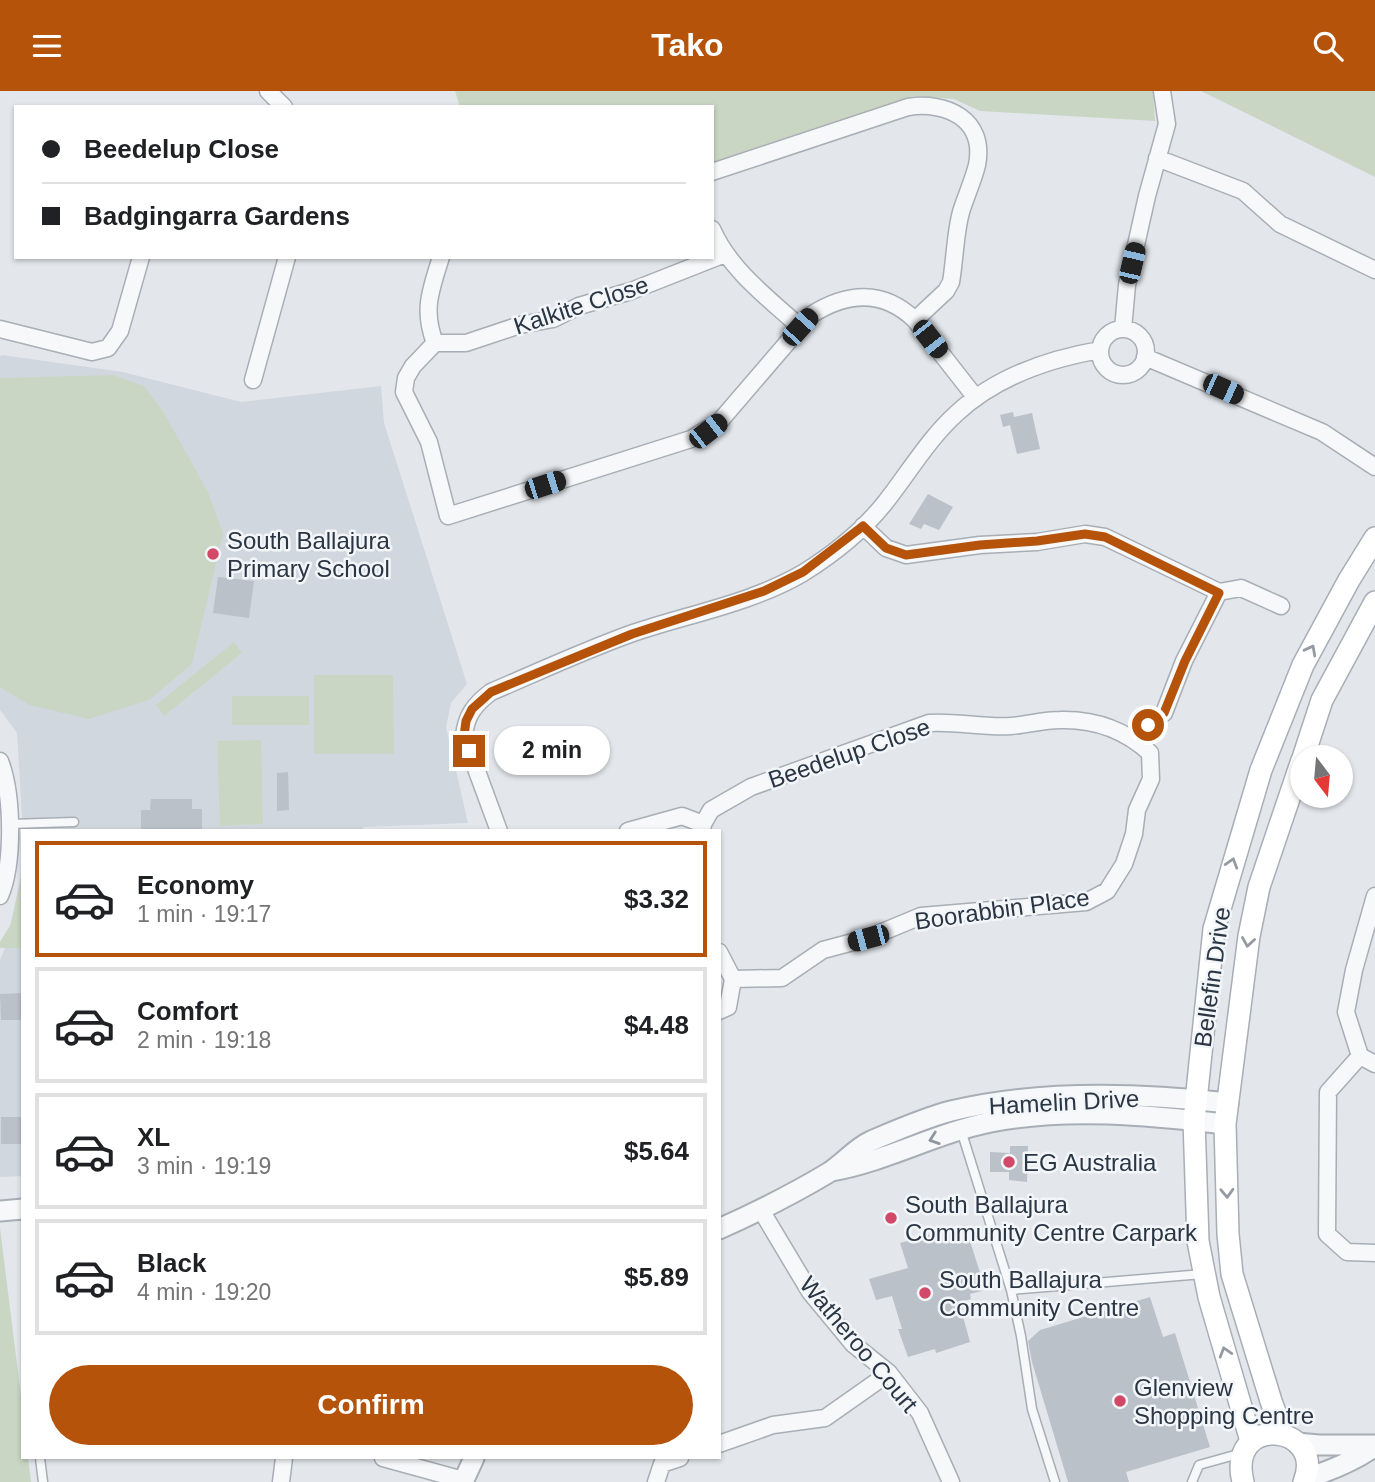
<!DOCTYPE html>
<meta charset="utf-8">
<style>
body{margin:0;font-family:Arial,sans-serif;background:#f2f2f2;color:#202124;height:100vh;display:flex;flex-direction:column;font-size:26px;white-space:nowrap}
*{box-sizing:border-box;margin:0}
p{font-size:23px;color:#757577}
.icon{flex:none;width:38px;height:38px;fill:none;stroke:currentColor;stroke-width:2;stroke-linecap:round;stroke-linejoin:round}
.map{position:relative;flex:1;overflow:hidden}
.sheet{position:absolute;left:21px;top:738px;width:700px;height:630px;display:flex;flex-direction:column;background:#fff;border-radius:0px;box-shadow:0 2px 5px #0004}
.sheet>*{flex:none}
.guide{position:absolute;left:14px;top:14px;width:700px;height:154px;border-radius:0px;box-shadow:0 2px 5px #0004;display:grid;align-content:center;height:154px;padding:0 28px;background:#fff}
.needle{width:46px;rotate:164deg}
.buttons{position:absolute;left:1290px;top:654px;display:grid;gap:14px}
.buttons a{display:grid;place-items:center;width:63px;height:63px;border-radius:50%;background:#fff;box-shadow:0 2px 5px #0004;font-size:35px}
.end{position:absolute;width:32px;height:32px;margin:-16px;border:9px solid #b45309;background:#fff;box-shadow:0 0 0 4px #fff}
.from{border-radius:50%}
.bubble{position:absolute;height:49px;border-radius:24px;background:#fff;box-shadow:0 2px 5px #0004;font-size:23px;font-weight:700;line-height:49px;text-align:center}
.car{position:absolute;width:21px;height:42px;margin:-21px -10px;border-radius:9px;box-shadow:0 0 5px 2px #0007;background:linear-gradient(#222 24%,#8ab4d8 0 40%,#222 0 76%,#8ab4d8 0 86%,#222 0)}
.guide b{display:flex;align-items:center;gap:24px;height:66px;font-size:26px}
.guide b+b{border-top:2px solid #e0e0e0}
.guide i{width:18px;height:18px;background:#202124}
ul{padding:12px 0 0;list-style:none}
li{display:flex;align-items:center;gap:21px;height:116px;margin:0 14px 10px;padding:0 14px;border:4px solid #e0e0e0;border-radius:0px}
li div{flex:1}
li b{display:block;font-size:26px}
li em{font-style:normal;font-weight:700}
li.current{border-color:#b45309}
li>.icon{width:63px;height:63px;stroke-width:1.5}
.primary-button{display:flex;gap:14px;margin-top:auto;padding:14px 28px}
.primary-button a{flex:1;height:80px;border-radius:42px;background:#b45309;color:#fff;font-size:28px;font-weight:700;line-height:80px;text-align:center}
header{display:flex;justify-content:space-between;align-items:center;height:91px;padding:0 28px;background:#b45309;color:#fff;font-size:32px;font-weight:700}
.map>svg:first-child{display:block}
.built{fill:#d1d7de}
.green{fill:#cad6c4}
.building{fill:#bac1c9}
.lines{fill:none;stroke-linecap:round;stroke-linejoin:round}
.service-casing{stroke:#a8aeb6;stroke-width:11}
.minor-casing{stroke:#a8aeb6;stroke-width:19}
.tertiary-casing{stroke:#a8aeb6;stroke-width:23}
.secondary-casing{stroke:#a8aeb6;stroke-width:24}
.service{stroke:#f6f8fa;stroke-width:8}
.minor{stroke:#f6f8fa;stroke-width:16}
.tertiary{stroke:#f6f8fa;stroke-width:19}
.secondary{stroke:#fff;stroke-width:21}
.oneway{stroke:#959aa2}
.oneway2{stroke:#90979f}
.route{stroke:#b45309;stroke-width:9}
.poi-dot{fill:#d14868;stroke:#f3f6f9;stroke-width:2.5}
.labels{text-anchor:middle;dominant-baseline:central;stroke-width:5;stroke-linejoin:round;paint-order:stroke}
.street-label{font-size:24px;fill:#2b3644;stroke:#f3f6f9}
.poi-label{font-size:24px;fill:#2b3644;stroke:#f3f6f9;text-anchor:start}
</style>
<header><svg class="icon" aria-label="menu" viewBox="0 0 24 24"><path d="M4 6h16M4 12h16M4 18h16"/></svg>Tako<svg class="icon" aria-label="search" viewBox="0 0 24 24"><circle cx="10" cy="10" r="6"/><path d="M15 15l6 6"/></svg></header>
<div class="map">
<svg width="1375" height="1391" viewBox="0 0 1375 1391">
<rect width="100%" height="100%" fill="#e3e7ec"/>
<path class="built" d="M2 264 123 281 241 311 381 295 384 332 467 593 451 612 446 636 468 732 364 736 361 740H23V742L17 642 0 619V265Z
M23 777V1085L0 1086V869L5 857Z"/>
<path class="green" d="M455 0H1153L1155 30 980 20 954 8 914 5 712 72V16H460Z
M1201 0H1375V86Z
M113 284 144 295 164 322 208 401 223 443 192 573 149 609 89 628 29 614 0 596V287Z
M234 551 242 562 164 625 156 614Z
M314 584H393L394 663H314Z
M232 605H309V634H232Z
M261 649 263 733 220 735 217 650Z
M23 777V857H0V851L11 833Z
M0 1137 23 1321V1367H28L31 1391H0Z"/>
<path class="building" d="M1013 321 1014 326 1032 322 1040 358 1017 363 1010 334 1003 336 1000 324Z
M928 403 953 416 939 439 924 433 921 438 909 433Z
M218 486 254 490 249 527 213 522Z
M288 681 289 719 277 720V682Z
M151 708H192V718H202V740H141V719H150Z
M23 902V929H1L0 903Z
M1 1026H23V1053H1Z
M1010 1055H1028L1027 1091 1009 1089V1081H990V1061L1010 1062Z
M965 1134 983 1191 980 1192 982 1200 970 1203 971 1208 959 1211 970 1251 936 1262 935 1258 908 1266 898 1238H902L892 1205 876 1209 869 1188 908 1177 900 1152Z
M1150 1206 1163 1246 1175 1242 1210 1356 1126 1381 1129 1391H1068L1032 1271 1028 1250 1040 1239Z"/>
<g class="lines">
<g class="service-casing">
<path id="service" d="M10 733 74 731
M961 1039 1011 1199 1203 1183
M1011 1199 1021 1245 1032 1318 1055 1391
M40 1367 43 1391
M1192 1391 1199 1374 1242 1362"/>
</g>
<g class="minor-casing">
<path id="minor" d="M268 0 284 16
M1157 67 1243 100 1280 133 1375 179
M712 81 908 16C946 10 986 28 977 74 973 90 966 105 961 121 955 143 955 168 951 191L946 200 915 229
M712 138C730 179 767 206 800 236
M441 166C431 199 422 218 435 252L413 275 406 287 404 301 429 351 448 425 691 348 720 330 811 224C847 201 883 198 915 229L976 307
M0 238 92 261 108 257 120 240 141 166
M1123 238 1127 194 1147 105 1167 33 1162 0
M1100 261a23 23 0 1 1 46 0a23 23 0 1 1-46 0Z
M435 252H466L520 234 553 228 579 215 631 200 725 163
M1145 266 1322 341 1375 376
M253 289 287 166
M863 435 886 457 906 464 980 454 1037 451 1085 443 1105 446 1219 501 1184 570 1164 622 1132 646
M1219 501 1241 497 1281 515
M0 670C13 704 14 772 0 805
M499 740 464 645C466 624 475 613 491 601 538 581 585 559 633 542 689 523 752 512 803 482 832 464 863 439 884 413 908 383 928 348 957 322 996 286 1048 268 1100 259
M628 740 682 725 703 733
M702 740 703 733 711 719 751 696 929 632C956 630 984 637 1011 635 1027 634 1043 629 1060 629 1095 628 1124 638 1150 662L1151 688 1137 719 1134 743 1124 773 1107 800 1086 811 921 825 868 847 823 859 782 887 733 888 728 916 719 920
M1375 805 1354 879 1346 921 1360 965 1375 973
M719 861 733 888
M1360 965 1328 1001 1327 1143 1347 1161 1375 1162
M761 1119 810 1201 853 1253 889 1282 920 1322 951 1391
M719 1353 773 1334 825 1327 889 1282
M383 1367 463 1389
M281 1391 284 1367
M656 1391 662 1373 680 1367"/>
</g>
<g class="tertiary-casing">
<path id="tertiary" d="M832 1080C887 1070 936 1042 991 1031 1067 1016 1148 1024 1225 1033
M0 1120 23 1118
M719 1138C757 1121 793 1103 828 1082 844 1072 854 1058 871 1050 897 1039 924 1027 951 1020 1038 999 1140 1002 1228 1012
M1297 1352 1319 1354H1375
M1305 1388C1329 1380 1355 1370 1375 1355
M463 1391 474 1367"/>
</g>
<g class="secondary-casing">
<path id="secondary" d="M1303 667 1322 609 1375 511
M1283 1343 1271 1310 1232 1183 1228 1143 1225 1033 1249 845 1259 796 1302 669
M1251 1350 1209 1206 1198 1150 1194 1029 1214 838 1261 679 1303 574 1349 489 1375 447
M1243 1391C1226 1321 1327 1333 1304 1391"/>
</g>
<use href="#service" class="service"/>
<use href="#minor" class="minor"/>
<use href="#tertiary" class="tertiary"/>
<use href="#secondary" class="secondary"/>
</g>
<defs><path id="oneway-chevron" d="M-2-3.5L2.5 0L-2 3.5" fill="none" stroke-width="1.6" stroke-linecap="round" stroke-linejoin="round" transform="scale(1.75)"/></defs>
<g class="oneway">
<use href="#oneway-chevron" transform="translate(1311 559) rotate(-62)"/>
<use href="#oneway-chevron" transform="translate(1232 772) rotate(-73)"/>
<use href="#oneway-chevron" transform="translate(1248 851) rotate(99)"/>
<use href="#oneway-chevron" transform="translate(1227 1102) rotate(88)"/>
<use href="#oneway-chevron" transform="translate(1225 1261) rotate(-107)"/>
</g>
<use class="oneway2" href="#oneway-chevron" transform="translate(934 1048) rotate(161)"/>
<g class="lines">
<path class="route" d="M469 660 464 645 466 630 472 618 491 601 632 543 764 500 803 481 863 435 886 457 906 464 980 454 1037 450 1085 443 1105 446 1219 502 1185 570 1164 622 1148 634"/>
</g>
<g class="poi-dot">
<circle cx="213" cy="463" r="7"/>
<circle cx="1009" cy="1071" r="7"/>
<circle cx="891" cy="1127" r="7"/>
<circle cx="925" cy="1202" r="7"/>
<circle cx="1120" cy="1310" r="7"/>
</g>
<g class="labels">
<g class="street-label">
<text transform="translate(581 214) rotate(-18)">Kalkite Close</text>
<text transform="translate(849 662) rotate(-19)">Beedelup Close</text>
<text transform="translate(1002 818) rotate(-8)">Boorabbin Place</text>
<text transform="translate(1212 886) rotate(-82)">Bellefin Drive</text>
<text transform="translate(1064 1011) rotate(-3)">Hamelin Drive</text>
<text transform="translate(859 1253) rotate(50)">Watheroo Court</text>
</g>
<g class="poi-label">
<text x="227" y="449">South Ballajura<tspan x="227" dy="28">Primary School</tspan></text>
<text x="1023" y="1071">EG Australia</text>
<text x="905" y="1113">South Ballajura<tspan x="905" dy="28">Community Centre Carpark</tspan></text>
<text x="939" y="1188">South Ballajura<tspan x="939" dy="28">Community Centre</tspan></text>
<text x="1134" y="1296">Glenview<tspan x="1134" dy="28">Shopping Centre</tspan></text>
</g>
</g>
</svg>
<div class="buttons">
<a><svg class="needle" viewBox="-14 -14 28 28"><path d="M0-13l5 13h-10z" fill="#e53935"/><path d="M0 13l5-13h-10z" fill="#757577"/></svg></a>
</div>
<i class="end from" style="left:1148px;top:634px"></i>
<i class="end" style="left:469px;top:660px"></i>
<div class="bubble" style="left:494px;top:635px;width:116px">2 min</div>
<i class="car" style="left:1132px;top:172px;rotate:13deg"></i>
<i class="car" style="left:800px;top:236px;rotate:42deg"></i>
<i class="car" style="left:930px;top:248px;rotate:142deg"></i>
<i class="car" style="left:1223px;top:298px;rotate:114deg"></i>
<i class="car" style="left:708px;top:340px;rotate:52deg"></i>
<i class="car" style="left:545px;top:394px;rotate:72deg"></i>
<i class="car" style="left:868px;top:847px;rotate:255deg"></i>
<div class="guide">
<b><i class="from"></i>Beedelup Close</b>
<b><i></i>Badgingarra Gardens</b>
</div>
<section class="sheet">
<ul>
<li class="current"><svg class="icon" aria-label="car" viewBox="0 0 24 24"><path d="M5 17H2v-5l4-1 3-4h7l3 4 3 1v5h-3M9 17h6M6 11h13"/><circle cx="7" cy="17" r="2"/><circle cx="17" cy="17" r="2"/></svg><div><b>Economy</b><p>1 min · 19:17</p></div><em>$3.32</em></li>
<li><svg class="icon" aria-label="car" viewBox="0 0 24 24"><path d="M5 17H2v-5l4-1 3-4h7l3 4 3 1v5h-3M9 17h6M6 11h13"/><circle cx="7" cy="17" r="2"/><circle cx="17" cy="17" r="2"/></svg><div><b>Comfort</b><p>2 min · 19:18</p></div><em>$4.48</em></li>
<li><svg class="icon" aria-label="car" viewBox="0 0 24 24"><path d="M5 17H2v-5l4-1 3-4h7l3 4 3 1v5h-3M9 17h6M6 11h13"/><circle cx="7" cy="17" r="2"/><circle cx="17" cy="17" r="2"/></svg><div><b>XL</b><p>3 min · 19:19</p></div><em>$5.64</em></li>
<li><svg class="icon" aria-label="car" viewBox="0 0 24 24"><path d="M5 17H2v-5l4-1 3-4h7l3 4 3 1v5h-3M9 17h6M6 11h13"/><circle cx="7" cy="17" r="2"/><circle cx="17" cy="17" r="2"/></svg><div><b>Black</b><p>4 min · 19:20</p></div><em>$5.89</em></li>
</ul>
<div class="primary-button"><a>Confirm</a></div>
</section>
</div>
